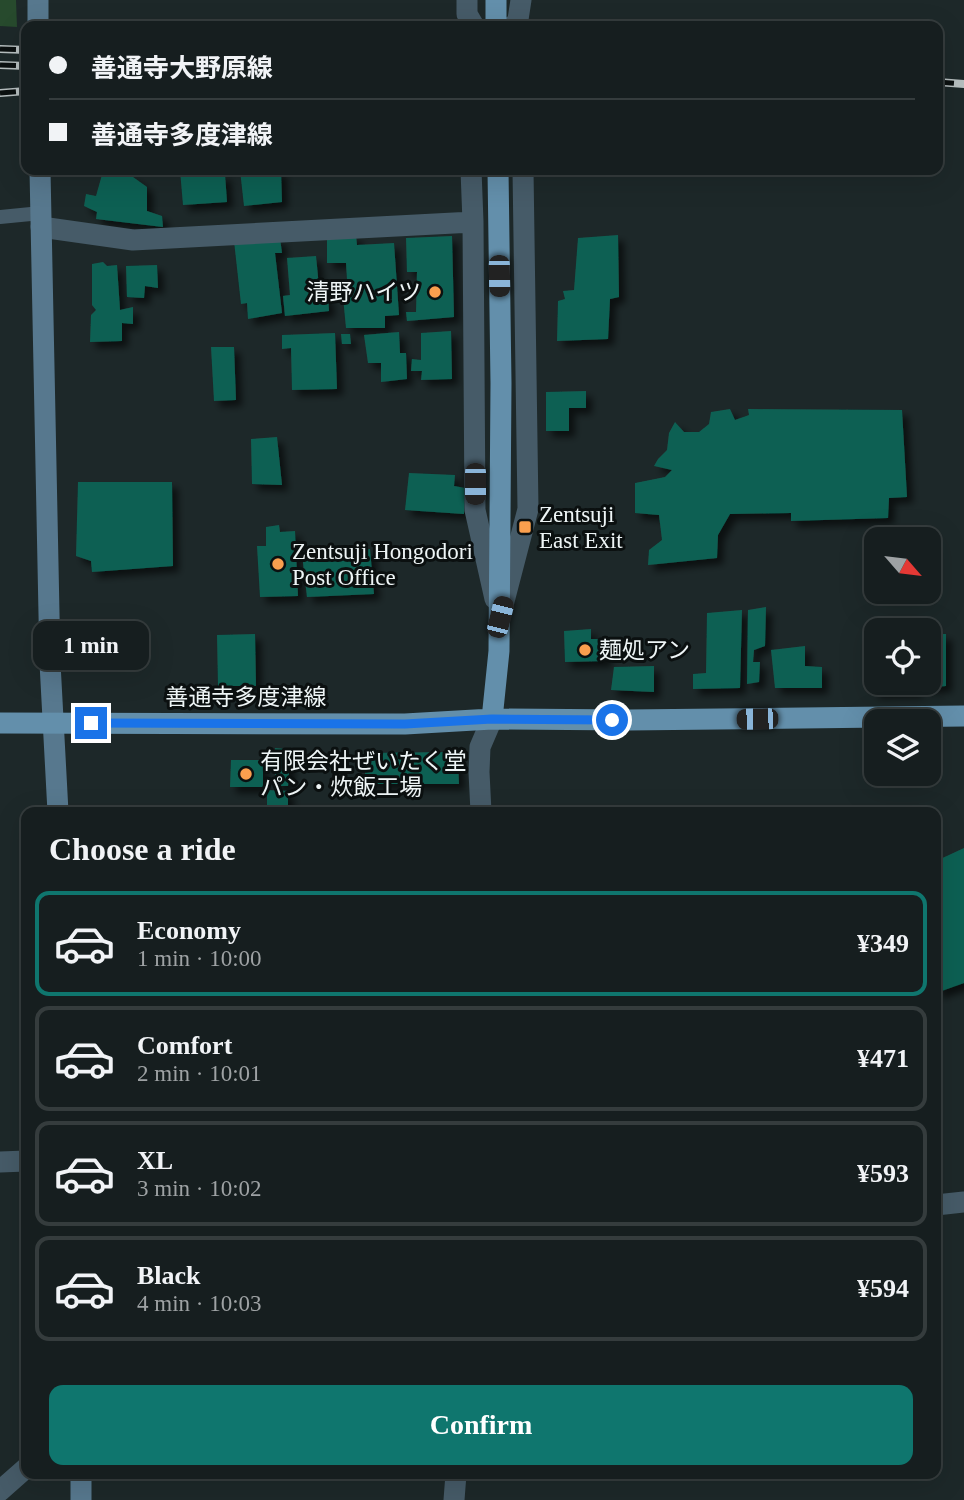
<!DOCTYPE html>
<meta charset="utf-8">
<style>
body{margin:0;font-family:"Times New Roman","Noto Sans JP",serif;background:#1f2728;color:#f1f3f6;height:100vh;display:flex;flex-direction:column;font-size:26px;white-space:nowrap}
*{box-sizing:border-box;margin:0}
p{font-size:23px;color:#9ea2a4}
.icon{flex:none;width:38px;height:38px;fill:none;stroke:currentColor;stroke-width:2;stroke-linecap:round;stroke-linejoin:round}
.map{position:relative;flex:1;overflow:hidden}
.details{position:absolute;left:21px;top:807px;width:920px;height:672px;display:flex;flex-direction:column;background:#161e1f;border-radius:14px;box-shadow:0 7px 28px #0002,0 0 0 2px #353c3d}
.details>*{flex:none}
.banner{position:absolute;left:21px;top:21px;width:922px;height:154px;border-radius:14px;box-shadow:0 7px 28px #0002,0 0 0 2px #353c3d;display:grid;align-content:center;height:154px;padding:0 28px;background:#161e1f}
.needle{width:46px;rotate:118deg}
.tools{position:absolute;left:864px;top:527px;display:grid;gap:14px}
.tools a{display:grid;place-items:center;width:77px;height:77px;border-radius:14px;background:#161e1f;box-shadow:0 7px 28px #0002,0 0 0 2px #353c3d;font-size:35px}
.end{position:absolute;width:32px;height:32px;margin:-16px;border:9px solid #1a73e8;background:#fff;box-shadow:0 0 0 4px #fff}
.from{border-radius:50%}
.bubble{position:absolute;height:49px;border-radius:14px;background:#161e1f;box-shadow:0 7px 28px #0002,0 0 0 2px #353c3d;font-size:23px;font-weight:700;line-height:49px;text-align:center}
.car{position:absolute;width:21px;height:42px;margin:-21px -10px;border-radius:9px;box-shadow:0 0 5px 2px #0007;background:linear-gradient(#222 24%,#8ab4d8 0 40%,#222 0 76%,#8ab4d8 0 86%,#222 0)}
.banner b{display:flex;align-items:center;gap:24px;height:66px;font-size:26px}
.banner b+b{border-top:2px solid #353c3d}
.banner i{width:18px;height:18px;background:#f1f3f6}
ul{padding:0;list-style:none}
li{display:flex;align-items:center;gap:21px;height:105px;margin:0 14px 10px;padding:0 14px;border:4px solid #353c3d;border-radius:14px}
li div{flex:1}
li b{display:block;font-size:26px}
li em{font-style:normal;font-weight:700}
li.current{border-color:#0f766e}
li>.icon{width:63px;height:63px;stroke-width:1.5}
h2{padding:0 28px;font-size:32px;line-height:84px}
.primary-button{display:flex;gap:14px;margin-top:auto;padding:14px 28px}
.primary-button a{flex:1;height:80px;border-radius:14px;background:#0f766e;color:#fff;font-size:28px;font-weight:700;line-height:80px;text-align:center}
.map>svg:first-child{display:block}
.green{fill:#274a2d}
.building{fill:#116053;filter:url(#shadow)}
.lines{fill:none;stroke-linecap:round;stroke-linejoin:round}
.lane{stroke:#465b68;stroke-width:14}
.street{stroke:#465b68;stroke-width:21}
.secondary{stroke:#57788e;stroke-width:21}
.primary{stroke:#638fab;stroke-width:21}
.rail-casing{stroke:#b6bebf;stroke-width:8}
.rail{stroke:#0b1010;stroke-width:5;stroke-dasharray:16;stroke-linecap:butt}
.route{stroke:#1a73e8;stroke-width:9}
.poi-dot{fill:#fa9f4e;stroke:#0b1010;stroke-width:2.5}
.labels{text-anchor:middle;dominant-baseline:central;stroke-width:6;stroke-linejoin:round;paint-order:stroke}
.poi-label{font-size:23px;fill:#eef5f6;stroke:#0b1010;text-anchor:start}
.street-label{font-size:23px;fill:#eef5f6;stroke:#0b1010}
</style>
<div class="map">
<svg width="964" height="1500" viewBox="0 0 964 1500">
<defs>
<filter id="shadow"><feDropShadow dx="6" dy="6" stdDeviation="3.5" flood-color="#0009"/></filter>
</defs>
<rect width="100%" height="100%" fill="#1d2829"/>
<path class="green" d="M0 0H16L17 27 0 26Z"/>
<path class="building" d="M180 170H206L207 176 225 174 227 202 183 205Z
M240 170H281L282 202 244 206Z
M103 171 133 177 147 187V211L162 216 163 227 96 219 97 212 84 206 86 194 96 196Z
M356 235 357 245 394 243 399 315 385 316V328H346L343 297 348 296 346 263H327V239Z
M618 235 619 297 610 299 608 339 557 341 558 301 565 299 563 291 574 290 578 238Z
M452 236 454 317 407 321 406 312H416L417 272H407L406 238Z
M280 238 282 253H275L282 313 248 319 247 303 241 304 234 241Z
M316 256 320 297 328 295 329 311 285 316 283 296 290 295 287 258Z
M103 262 107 266 117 265 120 310 133 307V324L122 323V341L90 342 91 315 96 310 92 305V264Z
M157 265 158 288 145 286 144 298 127 297 126 266Z
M451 331 452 379 421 380 422 371H411L412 359 421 360V333Z
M399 332 400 353H406L407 379 381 382V363H368L364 335Z
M335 333 337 389 292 390 291 348 282 349V335Z
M341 334H350L351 344H342Z
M211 347H234L236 400 214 401Z
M586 391V408H569V431H546V392Z
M730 409 735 420 749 415 748 409 902 410 907 497 889 498 888 518 791 521V513L730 514 718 535 717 558 648 565 649 550 662 540 659 515 635 513V483L665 477 672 470 654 466 658 459 667 450 669 433 675 422 684 432H699L709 424 711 412Z
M277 437 282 485 252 484 251 439Z
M409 473 455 475 454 486 465 488 464 514 405 510Z
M78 482H172L173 566 92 572 91 561 76 556Z
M279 525 280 532 295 531 298 596 260 597 257 546H266V527Z
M370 549 374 594 307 597 302 554Z
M766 607 765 646 754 650 753 662H760L759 682 747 684 748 610Z
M742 610 740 688 693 689V674L706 673 707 613Z
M591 629V639H606V661L565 662 564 631Z
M255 634 256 686H218L217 635Z
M929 634H946V686L924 688 925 682H929Z
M805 646V666L822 667V688H775L771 650Z
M874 663H877V682H917V691L873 692Z
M654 666V692L611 690 614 667Z
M275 748 286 749 285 759 290 761 288 786H274L276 766Z
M447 752 458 762 459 784H365V753Z
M231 760H263V787H230Z
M267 790 288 791V812H267Z
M964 848V983L936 993V882L941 879 936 861Z"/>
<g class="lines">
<path class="lane" d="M0 217 41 213"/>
<path class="street" d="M467 0V14L474 26
M512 26H517L521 0
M471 170 473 222 475 510 495 599
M41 227 133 240 473 222
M503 605 528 509 523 170
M481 812 479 772 480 747 492 719
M0 1162 26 1161
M936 1205 964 1202
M0 1491 26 1468
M454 1500 456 1474"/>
<path class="secondary" d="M38 0V26
M40 170 50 663 58 812
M81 1500V1474"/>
<path class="primary" d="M496 0V26
M492 719 499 651 501 383 498 170
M0 723 405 724 492 719 628 720 964 716"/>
<g class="rail-casing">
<path id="rail" d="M0 49 26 50
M0 65 26 66
M938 82 964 84
M0 93 26 91"/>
</g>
<use href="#rail" class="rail"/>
</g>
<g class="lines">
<path class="route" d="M91 723 405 724 492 719 612 720"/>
</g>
<g class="poi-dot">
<circle cx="435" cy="292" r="7"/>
<rect x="518" y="520" width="14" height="14" rx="3.5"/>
<circle cx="278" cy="564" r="7"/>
<circle cx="585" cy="650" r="7"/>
<circle cx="246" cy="774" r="7"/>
</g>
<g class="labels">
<g class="poi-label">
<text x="421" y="292" text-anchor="end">清野ハイツ</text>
<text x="539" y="514">Zentsuji<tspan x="539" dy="26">East Exit</tspan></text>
<text x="292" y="551">Zentsuji Hongodori<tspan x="292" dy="26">Post Office</tspan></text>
<text x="599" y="650">麺処アン</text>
<text x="260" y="761">有限会社ぜいたく堂<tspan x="260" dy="26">パン・炊飯工場</tspan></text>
</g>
<g class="street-label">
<text x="246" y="697">善通寺多度津線</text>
</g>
</g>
</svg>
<div class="tools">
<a><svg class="needle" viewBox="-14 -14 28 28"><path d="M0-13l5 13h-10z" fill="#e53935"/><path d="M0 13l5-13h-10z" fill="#9ea2a4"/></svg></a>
<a><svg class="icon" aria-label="locate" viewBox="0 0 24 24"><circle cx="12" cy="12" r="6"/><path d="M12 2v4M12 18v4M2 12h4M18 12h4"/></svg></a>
<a><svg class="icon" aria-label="layers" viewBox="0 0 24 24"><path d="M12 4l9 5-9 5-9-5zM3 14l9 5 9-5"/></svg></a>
</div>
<i class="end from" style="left:612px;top:720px"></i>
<i class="end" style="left:91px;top:723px"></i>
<div class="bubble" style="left:33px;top:621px;width:116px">1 min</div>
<i class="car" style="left:499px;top:276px;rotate:179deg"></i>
<i class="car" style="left:475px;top:484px;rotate:180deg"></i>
<i class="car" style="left:500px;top:617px;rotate:14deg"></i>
<i class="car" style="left:757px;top:719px;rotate:269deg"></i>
<div class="banner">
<b><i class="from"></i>善通寺大野原線</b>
<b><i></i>善通寺多度津線</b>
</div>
<section class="details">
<h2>Choose a ride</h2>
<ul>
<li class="current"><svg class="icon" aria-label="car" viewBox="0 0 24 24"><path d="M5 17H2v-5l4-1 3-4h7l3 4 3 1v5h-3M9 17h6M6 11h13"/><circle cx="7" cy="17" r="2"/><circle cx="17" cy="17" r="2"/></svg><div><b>Economy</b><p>1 min · 10:00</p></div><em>¥349</em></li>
<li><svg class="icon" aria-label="car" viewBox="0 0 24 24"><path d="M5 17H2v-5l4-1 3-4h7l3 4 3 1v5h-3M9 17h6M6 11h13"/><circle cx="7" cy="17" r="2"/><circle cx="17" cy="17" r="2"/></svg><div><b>Comfort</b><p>2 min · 10:01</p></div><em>¥471</em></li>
<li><svg class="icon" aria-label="car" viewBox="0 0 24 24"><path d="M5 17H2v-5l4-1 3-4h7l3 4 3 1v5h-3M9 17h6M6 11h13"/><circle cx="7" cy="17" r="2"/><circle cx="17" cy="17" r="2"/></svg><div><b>XL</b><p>3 min · 10:02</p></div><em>¥593</em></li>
<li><svg class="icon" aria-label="car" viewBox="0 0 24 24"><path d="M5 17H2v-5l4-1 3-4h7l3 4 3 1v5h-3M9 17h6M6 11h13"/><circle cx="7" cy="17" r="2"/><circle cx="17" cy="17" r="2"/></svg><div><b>Black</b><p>4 min · 10:03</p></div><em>¥594</em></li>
</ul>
<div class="primary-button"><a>Confirm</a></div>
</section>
</div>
